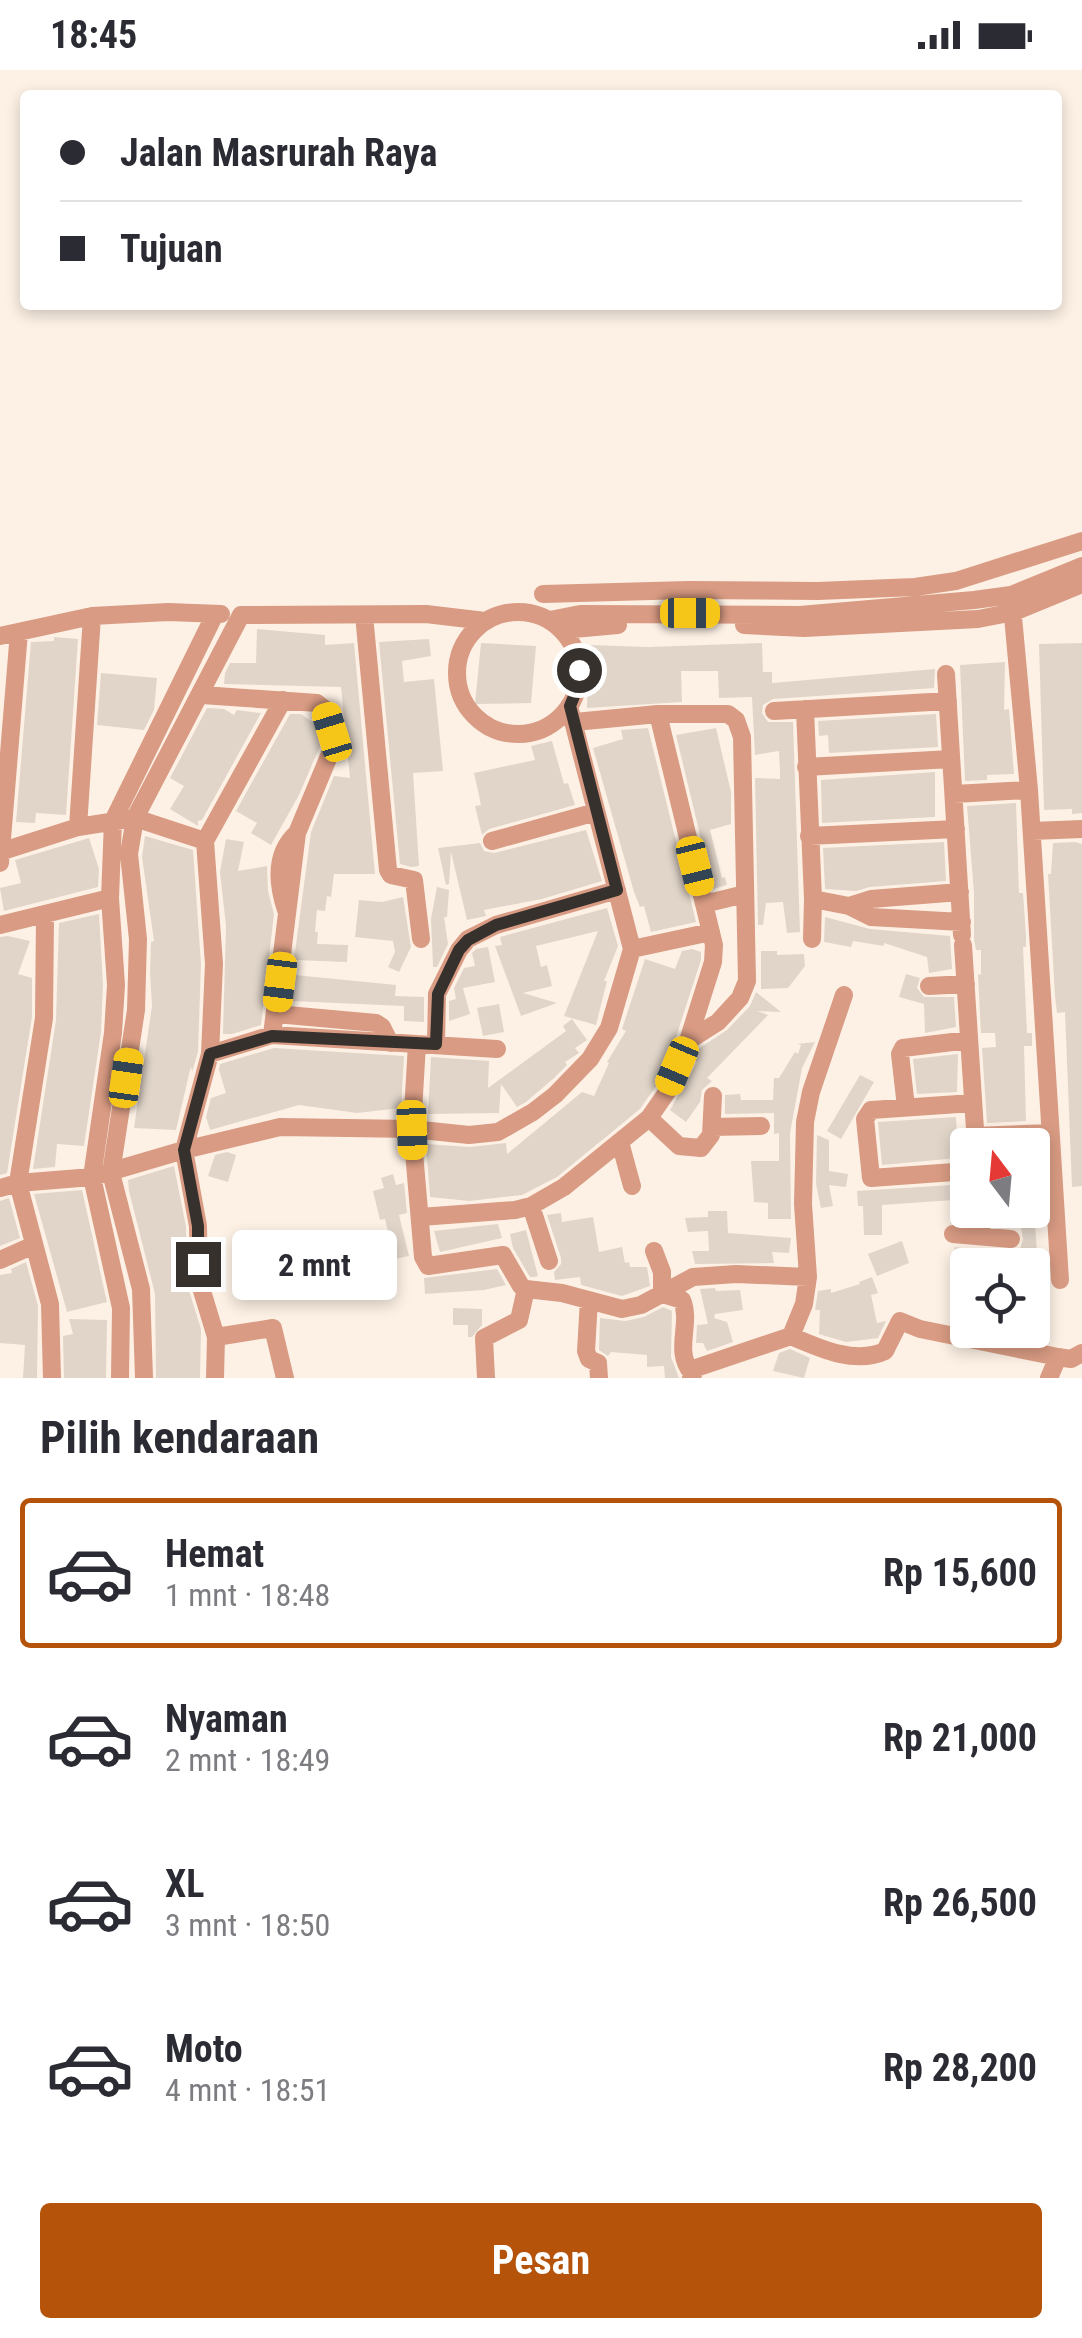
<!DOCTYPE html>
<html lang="id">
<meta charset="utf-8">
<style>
body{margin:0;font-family:"Roboto Condensed",sans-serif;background:#f2f2f3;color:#2b2b33;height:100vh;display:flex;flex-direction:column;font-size:38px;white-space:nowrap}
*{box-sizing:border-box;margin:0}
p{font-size:32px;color:#7c7c81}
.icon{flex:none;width:55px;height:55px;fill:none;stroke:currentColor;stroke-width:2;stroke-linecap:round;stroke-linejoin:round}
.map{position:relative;height:1308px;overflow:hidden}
.panel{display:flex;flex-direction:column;background:#fff;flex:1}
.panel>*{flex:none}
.top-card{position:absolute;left:20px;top:20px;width:1042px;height:220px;border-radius:10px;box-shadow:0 5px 15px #0003;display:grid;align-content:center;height:220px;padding:0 40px;background:#fff}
.needle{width:65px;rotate:344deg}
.controls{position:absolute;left:950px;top:1058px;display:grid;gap:20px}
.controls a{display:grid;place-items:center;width:100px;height:100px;border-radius:10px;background:#fff;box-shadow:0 5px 15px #0003;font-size:50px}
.end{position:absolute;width:45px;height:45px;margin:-22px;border:12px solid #36312d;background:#fff;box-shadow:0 0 0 5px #fff}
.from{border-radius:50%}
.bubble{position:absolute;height:70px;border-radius:10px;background:#fff;box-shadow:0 5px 15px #0003;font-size:32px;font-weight:700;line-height:70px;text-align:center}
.car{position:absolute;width:30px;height:60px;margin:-30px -15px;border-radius:12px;box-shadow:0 0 8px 2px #0007;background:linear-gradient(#f5c518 24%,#345 0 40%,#f5c518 0 76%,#345 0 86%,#f5c518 0)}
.top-card b{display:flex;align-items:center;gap:35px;height:95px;font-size:38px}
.top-card b+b{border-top:2px solid #e1e1e2}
.top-card i{width:25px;height:25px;background:#2b2b33}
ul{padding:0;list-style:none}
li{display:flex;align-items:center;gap:30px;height:150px;margin:0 20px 15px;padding:0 20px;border:5px solid transparent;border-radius:10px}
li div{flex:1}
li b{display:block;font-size:38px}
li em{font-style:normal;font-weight:700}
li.current{border-color:#b45309}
li>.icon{width:90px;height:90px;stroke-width:1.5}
h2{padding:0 40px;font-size:45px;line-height:120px}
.cta{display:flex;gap:20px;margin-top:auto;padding:20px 40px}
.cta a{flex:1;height:115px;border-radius:10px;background:#b45309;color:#fff;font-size:40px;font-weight:700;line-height:115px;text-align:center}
.status{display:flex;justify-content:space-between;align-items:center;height:70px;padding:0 50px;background:#fff;direction:ltr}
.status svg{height:28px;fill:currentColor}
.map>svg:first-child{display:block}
.building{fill:#e1d5c9}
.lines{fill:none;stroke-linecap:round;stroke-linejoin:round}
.minor{stroke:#d99b83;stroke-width:18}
.route{stroke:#36312d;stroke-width:12}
</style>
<div class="status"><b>18:45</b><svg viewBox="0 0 49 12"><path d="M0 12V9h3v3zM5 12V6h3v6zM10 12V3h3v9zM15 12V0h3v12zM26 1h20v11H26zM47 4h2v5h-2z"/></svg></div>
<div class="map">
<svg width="1082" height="1308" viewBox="0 0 1082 1308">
<rect width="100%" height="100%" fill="#fdf1e5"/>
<path class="building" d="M257 559 325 565V575L354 573 375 804H334L331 827 327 826 325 841 317 840 315 862H318L317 874 348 875 347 892 294 890 311 762 334 706 350 708 341 617 224 614 225 603 230 593H256Z
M54 567 78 569 66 745 36 743 35 753 16 752 31 572 54 571Z
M429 569 431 586 402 591 404 612 434 609 443 701 413 703 419 796 411 797 400 794 379 572Z
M481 573 536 576 531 633 475 634Z
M762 573 763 602H772V613L935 599 934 618 773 629 763 635 762 643 768 652H793L800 862 787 863 783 832 766 833 763 855H758L755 708 780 709V703L779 681 755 685 752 627 719 628 718 601H681L682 632 587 638 589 575 648 577Z
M1082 573V743L1072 744V739L1044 740 1039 574Z
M1005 592 1004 640 1009 639 1014 704 987 705V710L965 711 960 595Z
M101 603 157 608 154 640 144 660 97 655Z
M207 638 224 639 234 645 237 640 261 643 202 750 198 751V756L170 739 184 716 170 708Z
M290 644H301L317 655 320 676 299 725 271 775 251 763 257 753 236 741Z
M936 644 938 677 829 683 828 665 819 666 818 651Z
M648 658 696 852 651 862 644 836 640 837 634 822 593 678 623 669 621 660Z
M716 658 731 722V754L710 760 722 808 725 807 727 815 713 819 676 665Z
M552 671 564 714 568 713 575 735 489 759 482 765 475 736 481 735 474 703 535 690 531 676Z
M935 702V747L822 753 821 710Z
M1016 733 1019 823H1023L1026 866V877H1023L1027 963H1032V976H1024L1026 1051 987 1053 982 978 996 977 995 963H981L978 905 981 904V880H976L974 869V823L967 736Z
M586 760 602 811 542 829 484 840 486 846 467 850 451 782 449 814 446 815 438 778 480 773 484 781 494 783Z
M145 766 193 780 201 894 198 982 192 1002 191 996 176 1060 134 1058 152 936 150 903 151 872 154 871 142 787Z
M89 768 99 799 98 817 4 841 0 818 21 813 15 790Z
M226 769 244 772 238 801 267 796 268 821 274 844 261 955 232 964H223L226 856 220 802Z
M944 772 946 811 870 817 856 821 825 819 823 778Z
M1075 772 1082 774V1116L1072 1117 1065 942 1057 943 1055 926 1048 804H1051L1053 773Z
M437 817 449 820 447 847H444L448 874 437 897H433L431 849Z
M403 827 411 877 399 902 388 897 395 882 393 871 355 867 359 830 382 832Z
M607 838 618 876 604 911H607L596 955 564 946 598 861 536 876 541 897 547 895 552 916 523 923 557 933 521 946 495 876 502 875 500 867Z
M99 844 103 915 101 962 84 1076 57 1074 55 1097 33 1099 56 950 59 853Z
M825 847 870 859 950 866 952 899 929 903 927 887 884 873V876L853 871 851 877 824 872Z
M8 866 30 871 18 904 32 908V947L7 1103 0 1105V867Z
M488 877 495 912 463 918 470 944 449 951V931L456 929 454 918 464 898 475 896 472 883 476 879Z
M692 879 701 882V890L676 967 656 1016 640 1039 557 1107 522 1125 469 1131 430 1127 426 1074 470 1077 506 1073 507 1084 582 1022 594 1026 609 993 607 992 626 961 622 959 645 889 675 899 682 881Z
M761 881H777V885L804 884 805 896 788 918 761 919Z
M906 904 920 908 917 918 924 927H954L956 957 925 963 924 934 899 927Z
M295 905 396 915 395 926 424 927V952L404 951V936L292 931Z
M756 922 781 942 757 941 768 945 707 1008 712 1011 702 1020 700 1032 686 1052 670 1040 697 992 694 990 698 979 727 960 750 936Z
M499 934 504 962 483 966 477 938Z
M572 949 587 970 575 978 579 983 565 992 567 995 553 1009 526 1032 517 1037 501 1014 499 1043 428 1044 431 987 489 991 488 1018 566 961 563 956Z
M815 972 802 998 790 1063 791 1149H768V1133L754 1132 751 1091H779V1063L774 1064V1043L725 1044V1025L740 1024 741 1030H773L774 1008H779L795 982 798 984 801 975 797 974Z
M274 978 404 986 401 1038 357 1043 299 1035 210 1060 206 1047 211 1028 226 1023 219 1000 220 994Z
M958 984 957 1022 917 1024 913 989Z
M860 1005 874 1012 841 1069 827 1061Z
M956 1047 958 1088 882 1095 878 1052Z
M817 1065 829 1070V1101L848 1104 846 1117 829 1115 833 1136 821 1138 816 1114Z
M227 1082 236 1085 228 1112 208 1106 215 1085Z
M174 1096 186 1157 187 1214 201 1259 200 1308H156L155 1224 129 1121 128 1110Z
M393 1104 396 1115 404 1113 407 1143 399 1145 409 1186 394 1189 385 1149 380 1150 373 1121 384 1118 381 1108Z
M967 1114 968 1129 882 1135V1165H864L863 1136H858L857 1121Z
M82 1120 107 1232 67 1242 34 1124Z
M9 1128 20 1168 0 1176V1131Z
M1018 1140H1034L1038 1195H986L952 1188 955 1177 1018 1186 1023 1169Z
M708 1141H727L728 1163 791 1168 789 1183 772 1182 774 1193 695 1194 692 1181H709L708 1161 688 1162 685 1148 708 1147Z
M561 1143 562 1152 593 1147 599 1182 622 1177 625 1193 629 1192 630 1197H647L650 1216 622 1226 581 1215 580 1207 555 1210 554 1202 561 1194V1188L547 1145Z
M498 1154 502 1168 440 1182 434 1161Z
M526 1160 538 1206 534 1207H530L513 1178 510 1164Z
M902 1171 909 1193 877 1206 868 1184Z
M26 1192 38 1236 37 1308H23L25 1275 0 1273V1205L12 1203 11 1199Z
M497 1199 506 1215 484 1220 425 1224 424 1208Z
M872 1207 878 1223 871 1225 877 1253 886 1251 878 1268 846 1272 819 1264 820 1240H815L818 1221 831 1219V1223L860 1214 859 1212Z
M715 1218 716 1221 740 1220 743 1240 715 1244 714 1248 727 1252 733 1272 707 1281 703 1273H696L697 1255 708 1254 700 1219Z
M663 1237 672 1241 671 1287 679 1308H665L664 1296 647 1297V1285L611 1282 608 1286 599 1280 600 1248 625 1251 644 1247Z
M453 1238 482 1239V1255L472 1267H468V1255H453Z
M69 1249 107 1250 106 1308H64L63 1266 73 1264Z
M790 1279 810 1288 804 1308 773 1301 779 1283Z"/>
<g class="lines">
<path class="minor" d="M543 524 688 520 818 521 915 517 956 511 1082 471
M1011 525 1029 720 1060 1210
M457 603a61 61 0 1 1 122 0a61 61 0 1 1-122 0Z
M364 545 388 800 391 805 414 810 421 869
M550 550 580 544 800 545 974 530 1011 525 1082 496
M744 555 804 558 978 549 1014 542 1082 514
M562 560 618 555
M0 566 92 546 168 542 221 544
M946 604 962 865
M202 625 317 633 326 640 332 662V679L297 763 272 965
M805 639 813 829 812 869
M774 641 948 631
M658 644 714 875 713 892 688 971
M806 697 951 689
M954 724 1029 720
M78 757 92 546
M1032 761 1082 759
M809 766 956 759
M492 771 596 742
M0 782 78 757 135 748 205 771
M0 793 19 562
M813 829 849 836 871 847 962 852
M704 834 745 824
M849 836 871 829 960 822
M286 840C277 813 274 784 297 763
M45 846 44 948 18 1113 50 1234 52 1308
M0 855 110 828
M963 875 976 1075
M632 879 711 862
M929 916 966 914
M276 944 376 953 382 957 390 973
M417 974 412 1059 423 1187 428 1196 503 1185 521 1216 526 1219 562 1223 622 1239 641 1235 693 1207 736 1204 808 1207
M436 974 437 924 459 880 468 869 496 855 617 820
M210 984 272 965 497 979
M906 1037 900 984 903 978 969 970
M649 1048 679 1076 701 1078 711 1065 713 1026
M712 1057 761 1056
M975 1066 1050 1063
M620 1072 632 1116
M968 1101 871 1108 865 1049 871 1040 973 1033
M0 1118 18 1113 92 1107 184 1080 280 1057 412 1059 469 1065 498 1062 533 1042 555 1025 590 989 609 958 632 879 569 636
M531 1136 549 1191
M980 1140 982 1166
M420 1147 515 1140 531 1136 564 1117 649 1048 667 1022 688 971 718 952 740 928 747 911 742 667 736 650 728 644H658L575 652
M953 1164 1011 1169
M654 1181 662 1202V1224L682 1230C692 1254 673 1281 692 1303
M0 1190 34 1175
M589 1230 586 1281 589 1289 598 1293 599 1308
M791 1266C819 1278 855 1295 885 1281L900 1251 920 1259 1058 1287 1071 1289 1082 1283
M216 1267 273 1258 285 1308
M120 1308 121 1238 92 1107 113 963 116 915 110 828 113 751 215 544
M144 1308 141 1219 111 1103 136 940 138 869 129 784 135 748 241 545 426 544 485 551
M215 1308 216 1267 199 1211 198 1156 184 1080 210 984 214 894 205 771 283 630
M486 1308 484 1268 519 1250 526 1219
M691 1308 696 1298 791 1266 804 1234 808 1207 803 1134 805 1052 811 1022 844 925
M1049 1308 1058 1287"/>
</g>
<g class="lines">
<path class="route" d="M198 1194V1156L184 1080 210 984 272 966 436 974 438 924 459 880 468 870 496 855 617 820 570 636 577 619 579 600"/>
</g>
</svg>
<div class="controls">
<a><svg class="needle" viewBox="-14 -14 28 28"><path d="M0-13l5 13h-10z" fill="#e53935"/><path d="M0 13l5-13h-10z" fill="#7c7c81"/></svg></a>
<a><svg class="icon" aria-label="locate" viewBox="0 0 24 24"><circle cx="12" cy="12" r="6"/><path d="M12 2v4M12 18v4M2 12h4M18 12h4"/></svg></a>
</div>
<i class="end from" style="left:579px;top:600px"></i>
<i class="end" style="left:198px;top:1194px"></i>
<div class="bubble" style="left:232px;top:1160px;width:165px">2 mnt</div>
<i class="car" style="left:690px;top:543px;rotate:90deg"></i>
<i class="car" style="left:332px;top:662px;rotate:343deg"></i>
<i class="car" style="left:695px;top:796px;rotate:166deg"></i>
<i class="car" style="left:280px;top:912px;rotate:187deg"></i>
<i class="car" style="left:677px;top:996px;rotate:203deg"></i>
<i class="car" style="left:126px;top:1008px;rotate:8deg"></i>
<i class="car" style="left:412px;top:1060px;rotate:178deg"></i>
<div class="top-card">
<b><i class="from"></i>Jalan Masrurah Raya</b>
<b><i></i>Tujuan</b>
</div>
</div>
<section class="panel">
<h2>Pilih kendaraan</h2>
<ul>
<li class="current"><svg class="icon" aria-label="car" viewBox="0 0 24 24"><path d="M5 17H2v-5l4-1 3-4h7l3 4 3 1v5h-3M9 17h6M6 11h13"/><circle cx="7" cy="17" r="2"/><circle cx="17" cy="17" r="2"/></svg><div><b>Hemat</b><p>1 mnt · 18:48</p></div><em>Rp 15,600</em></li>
<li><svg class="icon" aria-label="car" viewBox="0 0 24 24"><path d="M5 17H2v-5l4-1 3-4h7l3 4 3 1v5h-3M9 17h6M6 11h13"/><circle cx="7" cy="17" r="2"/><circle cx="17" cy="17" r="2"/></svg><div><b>Nyaman</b><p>2 mnt · 18:49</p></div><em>Rp 21,000</em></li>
<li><svg class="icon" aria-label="car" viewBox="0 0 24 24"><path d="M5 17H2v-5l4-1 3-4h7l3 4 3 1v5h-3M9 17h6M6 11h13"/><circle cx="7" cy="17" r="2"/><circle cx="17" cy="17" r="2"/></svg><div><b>XL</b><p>3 mnt · 18:50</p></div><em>Rp 26,500</em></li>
<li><svg class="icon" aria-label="car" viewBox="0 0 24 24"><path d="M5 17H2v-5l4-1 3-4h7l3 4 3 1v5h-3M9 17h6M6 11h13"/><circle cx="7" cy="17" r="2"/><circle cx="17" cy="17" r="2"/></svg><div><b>Moto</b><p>4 mnt · 18:51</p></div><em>Rp 28,200</em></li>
</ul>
<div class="cta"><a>Pesan</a></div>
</section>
